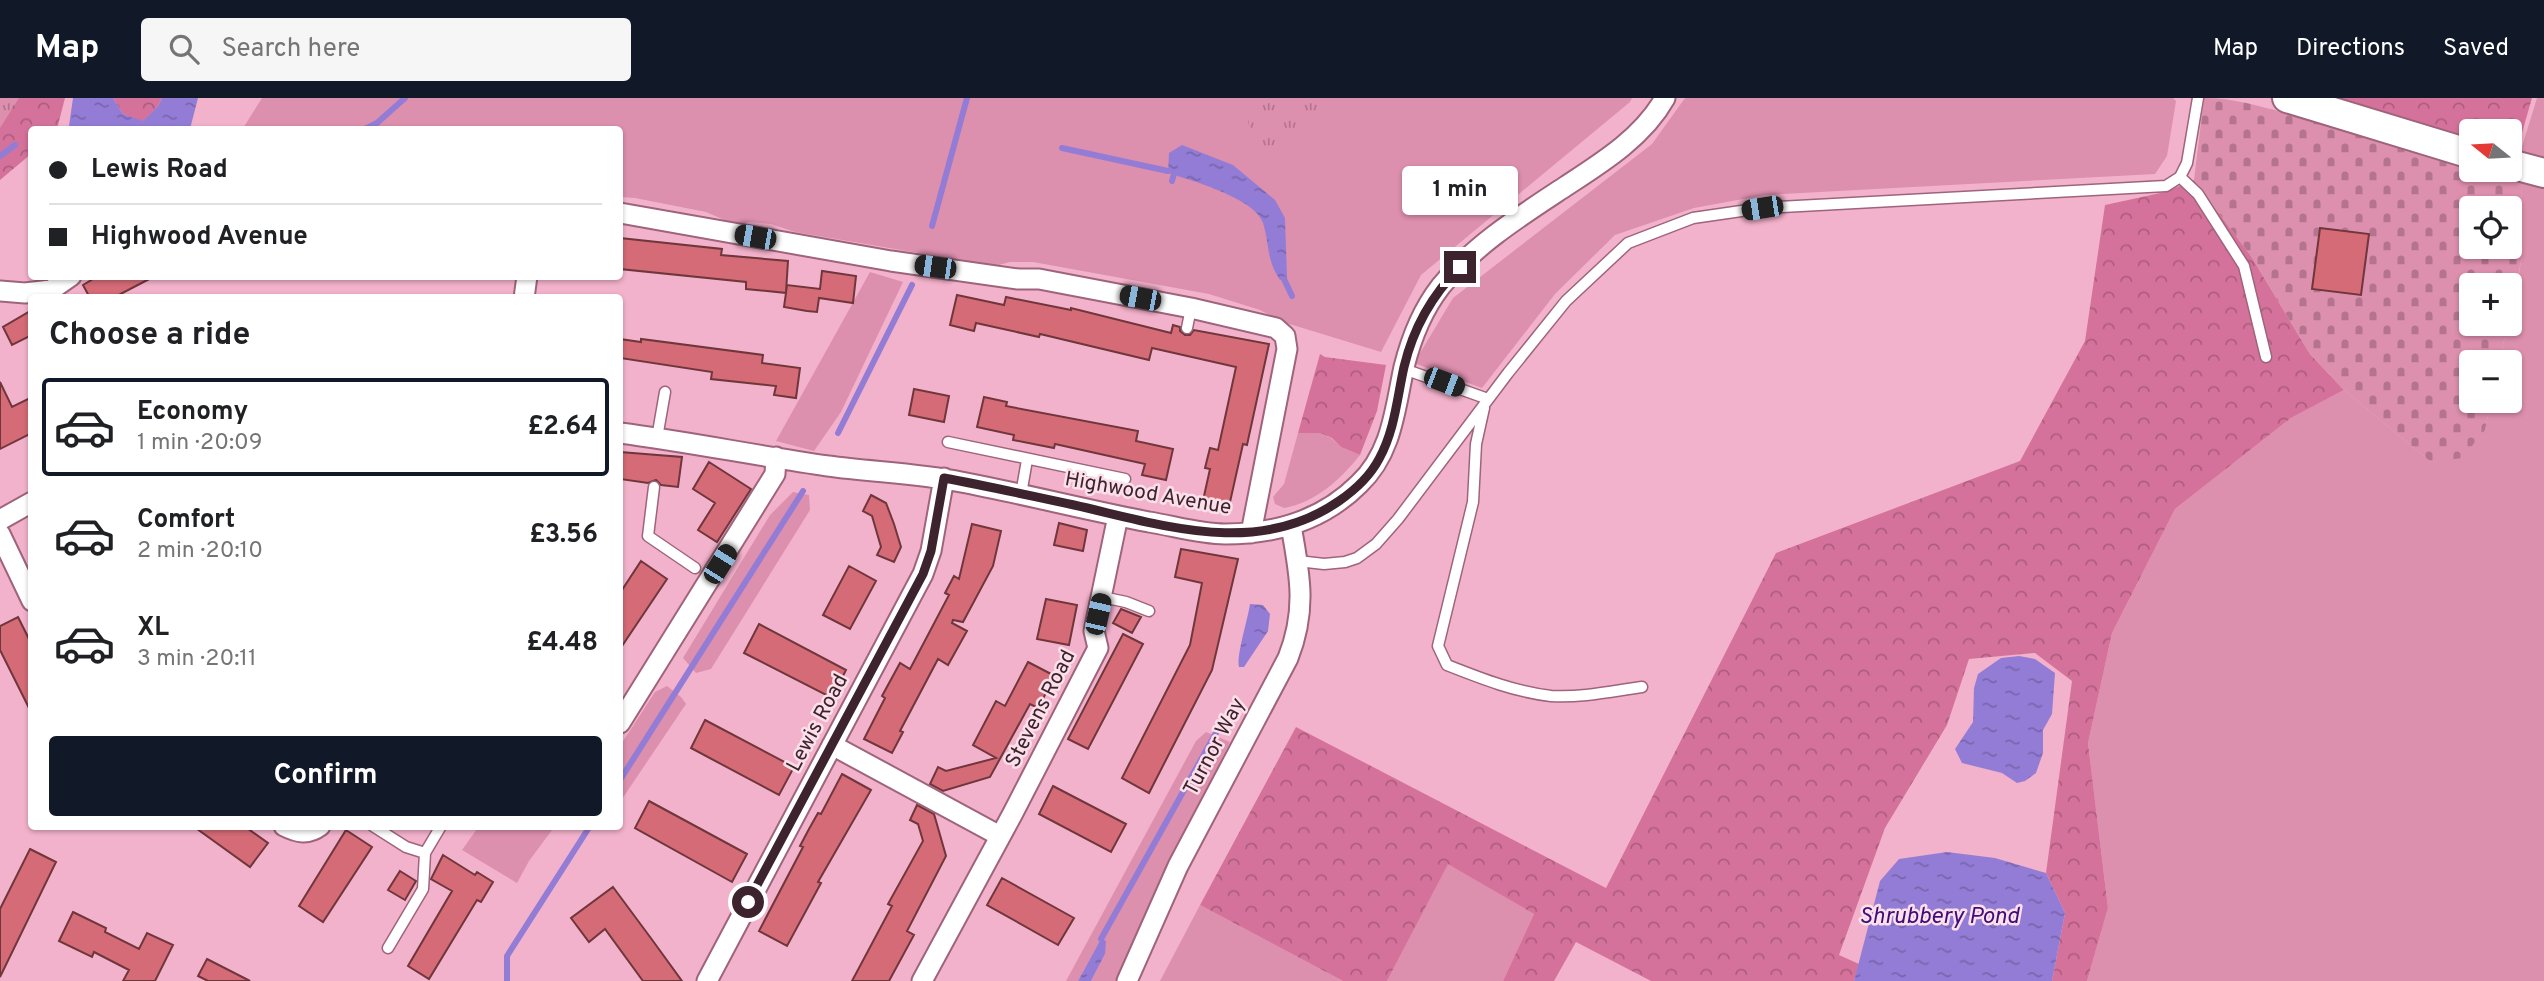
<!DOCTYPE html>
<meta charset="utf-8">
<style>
body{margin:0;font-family:Overpass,sans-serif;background:#f6f6f6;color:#202124;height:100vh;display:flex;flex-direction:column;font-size:26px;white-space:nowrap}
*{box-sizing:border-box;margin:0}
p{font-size:23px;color:#757577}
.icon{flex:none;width:38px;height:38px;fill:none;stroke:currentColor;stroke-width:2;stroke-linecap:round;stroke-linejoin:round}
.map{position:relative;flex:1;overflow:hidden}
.sheet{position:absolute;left:28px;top:196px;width:595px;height:536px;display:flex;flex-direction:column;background:#fff;border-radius:7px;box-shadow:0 2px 5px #0004}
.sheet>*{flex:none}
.banner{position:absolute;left:28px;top:28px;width:595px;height:154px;border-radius:7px;box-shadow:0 2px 5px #0004;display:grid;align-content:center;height:154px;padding:0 21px;background:#fff}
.needle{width:46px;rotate:288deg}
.fabs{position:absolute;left:2459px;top:21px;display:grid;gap:14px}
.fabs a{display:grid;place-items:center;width:63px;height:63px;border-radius:7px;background:#fff;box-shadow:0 2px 5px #0004;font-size:35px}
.end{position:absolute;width:32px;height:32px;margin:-16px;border:9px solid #3c232d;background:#fff;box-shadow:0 0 0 4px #fff}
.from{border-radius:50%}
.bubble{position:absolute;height:49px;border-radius:7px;background:#fff;box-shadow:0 2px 5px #0004;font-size:23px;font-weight:700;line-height:49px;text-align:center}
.car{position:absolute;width:21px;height:42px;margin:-21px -10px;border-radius:9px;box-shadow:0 0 5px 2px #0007;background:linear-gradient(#222 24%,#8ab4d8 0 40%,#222 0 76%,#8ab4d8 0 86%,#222 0)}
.banner b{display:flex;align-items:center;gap:24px;height:66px;font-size:26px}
.banner b+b{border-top:2px solid #e0e0e0}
.banner i{width:18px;height:18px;background:#202124}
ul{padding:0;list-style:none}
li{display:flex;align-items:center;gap:21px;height:98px;margin:0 14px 10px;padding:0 7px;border:4px solid transparent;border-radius:7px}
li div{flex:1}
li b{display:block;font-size:26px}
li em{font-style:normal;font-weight:700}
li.active{border-color:#111827}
li>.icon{width:63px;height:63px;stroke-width:1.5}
h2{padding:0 21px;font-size:32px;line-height:84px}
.cta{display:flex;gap:14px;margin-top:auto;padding:14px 21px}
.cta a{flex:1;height:80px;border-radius:7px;background:#111827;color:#fff;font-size:28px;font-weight:700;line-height:80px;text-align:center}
header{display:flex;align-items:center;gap:42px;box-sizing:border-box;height:98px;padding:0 35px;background:#111827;color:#fff}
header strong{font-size:33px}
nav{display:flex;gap:38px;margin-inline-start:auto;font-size:24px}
.search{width:490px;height:63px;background:#f6f6f6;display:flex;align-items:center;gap:18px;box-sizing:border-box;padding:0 24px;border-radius:7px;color:#757577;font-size:26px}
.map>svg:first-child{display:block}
.green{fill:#dd8fae}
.forest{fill:url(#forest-crowns)}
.cemetery{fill:url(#cemetery-stones);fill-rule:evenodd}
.park{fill:url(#park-tufts)}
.water{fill:url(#water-ripples)}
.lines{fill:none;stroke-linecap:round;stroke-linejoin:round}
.stream{stroke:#937cd5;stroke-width:6}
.building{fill:#d56b77;stroke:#6f363c;stroke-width:2}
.lane-casing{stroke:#9e647b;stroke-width:13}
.street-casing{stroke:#9e647b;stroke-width:23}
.secondary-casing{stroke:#9e647b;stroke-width:32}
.lane{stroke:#fff;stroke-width:10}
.street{stroke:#fff;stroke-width:19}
.secondary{stroke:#fff;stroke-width:28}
.route{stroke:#3c232d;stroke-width:9}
.labels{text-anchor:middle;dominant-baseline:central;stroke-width:5;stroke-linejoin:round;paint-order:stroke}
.street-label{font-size:21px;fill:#3c232d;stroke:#fbe0ea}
.water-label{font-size:23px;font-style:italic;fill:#3d0e7b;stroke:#fbe0ea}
</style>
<header>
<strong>Map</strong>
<div class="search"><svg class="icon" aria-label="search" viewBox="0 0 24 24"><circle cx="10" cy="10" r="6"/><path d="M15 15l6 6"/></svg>Search here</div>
<nav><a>Map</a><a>Directions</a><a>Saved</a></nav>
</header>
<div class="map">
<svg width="2544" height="883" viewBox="0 0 2544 883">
<defs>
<pattern id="forest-crowns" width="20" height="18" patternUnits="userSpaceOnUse" patternTransform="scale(1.75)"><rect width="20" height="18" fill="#d5729b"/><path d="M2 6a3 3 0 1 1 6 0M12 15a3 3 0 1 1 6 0" fill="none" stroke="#ae5d7f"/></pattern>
<pattern id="cemetery-stones" width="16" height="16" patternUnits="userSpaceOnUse" patternTransform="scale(1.75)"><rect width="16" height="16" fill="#dd8fae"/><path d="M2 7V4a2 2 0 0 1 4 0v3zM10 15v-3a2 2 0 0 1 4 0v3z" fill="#b4748e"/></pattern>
<pattern id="park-tufts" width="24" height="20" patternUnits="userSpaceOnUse" patternTransform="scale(1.75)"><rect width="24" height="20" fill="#dd8fae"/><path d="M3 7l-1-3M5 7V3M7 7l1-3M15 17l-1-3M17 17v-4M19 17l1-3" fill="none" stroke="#b4748e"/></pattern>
<pattern id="water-ripples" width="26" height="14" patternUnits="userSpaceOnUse" patternTransform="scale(1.75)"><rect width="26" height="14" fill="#937cd5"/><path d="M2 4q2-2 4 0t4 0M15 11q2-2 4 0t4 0" fill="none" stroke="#7965ad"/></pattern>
</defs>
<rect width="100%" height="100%" fill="#f3b2cb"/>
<path class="green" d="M262 0H1632L1630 4 1421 177 1381 254 1283 224 1260 212 1209 196 1033 164H1010L995 168 795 134 771 126 750 124 736 127 706 114 635 100 620 99V32H242Z
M1685 0H2173L2176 3 2167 58 2155 76 1765 97 1694 110 1615 137 1555 196 1482 290 1414 265 1453 200 1652 46Z
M2537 0H2544V61L2520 55Z
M2521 80 2544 87V883H2087L2108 810 2088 645 2112 535 2175 411 2291 320 2344 292 2431 364 2485 332 2491 303H2510V264H2499L2508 226H2510L2522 158Z
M870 174 903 184 841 314 814 353 776 343Z
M1298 335H1320L1331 340 1341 349 1360 357C1341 381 1315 405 1284 410L1275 406 1273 399 1284 386Z
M793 394 809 397 810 412 711 571 696 575 683 560 770 417Z
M667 588 681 599 686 606 620 704V648L655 594Z
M1206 634 1230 644 1147 812 1116 883H1091L1105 856 1101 842 1078 883H1066L1196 643Z
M479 728H555L529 763 517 785 462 752Z
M1448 765 1534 816 1503 883H1387Z
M1200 807 1343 883H1160Z"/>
<path class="forest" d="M0 0H65L57 31 32 32 31 56 0 82Z
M113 0H162L158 8 143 24 123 16Z
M2330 0H2532L2517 52 2510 51V33H2471V43Z
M2194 82 2251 158 2310 256 2344 292 2291 320 2175 411 2112 535 2088 645 2108 810 2087 883H2052L2065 815 2046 775 2072 583 2035 555 1969 561 1947 627 1885 730 1839 857 1859 866 1854 883H1651L1576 844 1554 883H1503L1534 816 1448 766 1387 883H1343L1200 807 1296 629 1606 790 1776 455 2020 363 2085 243 2105 107 2165 94Z
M1320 256 1325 259 1386 267 1377 313 1360 357 1341 349 1332 340 1320 335H1298Z"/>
<path class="cemetery" d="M2204 0C2235 0 2264 9 2294 18 2353 34 2411 54 2471 68V72H2487L2521 80 2522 158 2510 217V187H2471V226H2508L2499 264H2471V303H2491L2485 332 2462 360 2431 364 2344 292 2310 256 2251 158 2194 82ZM2471 110H2510V149H2471Z"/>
<path class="park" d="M0 0H19L0 30Z
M1243 0H1346L1335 18 1270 53 1250 33Z"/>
<path class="water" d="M73 0H113L123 16 143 23 158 8 162 0H198L190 31 73 32 69 28Z
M1182 47 1233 67 1275 102 1285 120 1287 180 1280 182C1266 161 1270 148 1263 125 1256 101 1191 82 1168 75L1169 55Z
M1250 506 1263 507 1270 516 1268 533 1244 569H1239C1236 558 1248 521 1250 506Z
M2019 558 2035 561 2055 575 2052 616 2043 632V655L2036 675 2025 683 2017 685 2002 675 1962 665 1955 651 1973 624 1974 590 1978 576 2001 560Z
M1947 754 1995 760 2046 775 2065 815 2052 883H1854L1880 783 1899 761Z
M1101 841 1106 843 1105 856 1091 883H1078Z"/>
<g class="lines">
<path class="stream" d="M363 32 377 25 405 0
M1062 50 1168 73
M0 58 15 47
M1172 83 1174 76
M932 128 967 0
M1284 181 1292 198
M838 335 912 187
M620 682 803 393
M1101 841 1217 633
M507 883V858L590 728"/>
</g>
<path class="building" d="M2320 130 2369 136 2361 197 2312 191Z
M620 140 722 151 721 157 788 163 786 194 787 187 820 191 822 173 856 178 853 205 819 200 817 214 807 213 784 209 786 195 746 191V184L620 171Z
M98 178H155L113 200H90L83 187Z
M957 197 1004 207 1006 199 1071 212V210L1171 235 1173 227 1180 229V233L1185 237H1190L1194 232 1269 246 1247 347 1243 346 1228 413 1202 407 1210 371 1205 370 1210 350 1218 352 1236 269 1152 250 1149 262 1040 236 1039 239 976 225 974 233 950 227Z
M32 212V237L12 247 3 229Z
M620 241 641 244V241L763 257 762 265 800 270 796 300 774 297 776 288 711 281 712 274 620 260Z
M0 284 12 309 32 299V335L0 351Z
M914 291 949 298 944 324 909 317Z
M984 299 1007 304 1006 308 1138 333 1136 343 1173 351 1166 382 1142 377 1145 366 1055 346 1054 350 1013 342 1014 337 977 329Z
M620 354 682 359 678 389 661 387 656 382 648 385 620 381Z
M709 364 751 391 717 444 698 432 715 405 693 391Z
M871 397 886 405 894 426 901 449 894 464 877 457 881 449 872 418 863 413Z
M1059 425 1087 432 1083 453 1054 447Z
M972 426 1001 433 993 468 963 524 953 522 952 525 967 533 948 567 938 561 900 633 903 634 892 655 864 641 885 600 882 598 900 565 910 571 949 497 945 495 954 478 959 481Z
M1181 451 1238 461 1212 572 1149 695 1122 680 1190 547 1202 485 1175 479Z
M641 463 667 481 620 551V495Z
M849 468 876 483 850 531 823 517Z
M1046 501 1077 507 1069 547 1037 541Z
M1121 511 1141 519 1132 535 1113 525Z
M18 519 32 547V616L0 552V528Z
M759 526 846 572 832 600 744 555Z
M1123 536 1143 546 1088 651 1068 641Z
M1028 564 1055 578 1038 610 1030 606 990 679 943 693 930 686 938 669 946 673 996 660 973 647 996 603 1005 608Z
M705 622 794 669 779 697 691 650Z
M842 676 871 692 818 784 821 785 787 848 759 833 803 749 800 748 809 731 818 715 821 716Z
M1053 688 1126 726 1111 754 1039 716Z
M649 703 747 756 732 784 635 730Z
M917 707 934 716 946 758 907 833 914 837 889 883H852L892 808 888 806 923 743 918 726 910 722Z
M193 728H244L268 745 250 769Z
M346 732 372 749 323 824 299 808Z
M30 751 56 764 0 879V811Z
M443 757 475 777 477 774 493 784 481 804 477 802 429 881 408 868 452 793 431 781Z
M400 773 416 783 405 802 388 792Z
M1002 780 1074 820 1058 847 987 807Z
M613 789 653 843 682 883H643L605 831 589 844 571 820Z
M73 814 106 830 105 834 139 851 147 835 173 847 155 883H123L129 872 94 854 92 859 59 843Z
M207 861 250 883H208L198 878Z"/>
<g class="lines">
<g class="lane-casing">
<path id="lane" d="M2180 79 2198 96 2244 168 2266 259
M1187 230 1191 210
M1404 271 1488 301
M1484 310 1476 346 1473 404 1438 548 1447 567C1480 580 1515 594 1551 598 1581 600 1613 593 1642 589
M657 340 665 294
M948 344 1125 381
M654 389 648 438 695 470
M1021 396 1027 362
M1298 463 1324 466 1345 464 1357 460 1376 446 1398 421 1508 275 1566 203 1628 145 1693 120 1762 110 2166 88 2180 79 2187 65 2198 0
M1102 499 1126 504 1149 513
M373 728 406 749 425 755
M388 850 423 791 425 755 441 728"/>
</g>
<g class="street-casing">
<path id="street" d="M620 115 891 163 1018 181H1039L1191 210 1276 230 1285 238 1287 251 1251 435
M0 193 25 195 51 192 71 178
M524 200 527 178
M620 335C689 344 758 358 828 368 872 374 918 375 961 384 1024 396 1086 412 1149 424 1174 428 1200 436 1225 436 1275 436 1323 422 1359 386 1392 355 1395 311 1404 269 1411 241 1423 211 1441 188 1474 147 1522 117 1566 88 1603 64 1643 39 1665 0
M0 422 32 404
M0 436 32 503
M620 625 775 376 776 359
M832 647 1000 738
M284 728C298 735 308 737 320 728
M707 883 923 476 931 453 944 380
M922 883 1013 715 1098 550 1094 533 1118 418
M1127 883 1178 768 1288 560C1307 512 1300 477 1291 428"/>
</g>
<g class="secondary-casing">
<path id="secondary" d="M2287 0 2471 56
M2510 66 2544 75"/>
</g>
<use href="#lane" class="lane"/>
<use href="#street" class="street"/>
<use href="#secondary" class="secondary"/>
</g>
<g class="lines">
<path class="route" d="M748 804 923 476 931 453 944 380C988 388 1031 398 1074 407 1163 427 1257 460 1339 403 1355 392 1370 378 1379 361 1395 332 1397 300 1404 269 1413 231 1432 197 1460 169"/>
</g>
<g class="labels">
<g class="street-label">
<text transform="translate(1148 396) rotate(10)">Highwood Avenue</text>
<text transform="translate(1041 611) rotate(-63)">Stevens Road</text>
<text transform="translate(818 625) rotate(-62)">Lewis Road</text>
<text transform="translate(1215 649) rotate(-62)">Turnor Way</text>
</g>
<g class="water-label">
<text x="1939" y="819">Shrubbery Pond</text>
</g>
</g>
</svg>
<div class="fabs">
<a><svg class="needle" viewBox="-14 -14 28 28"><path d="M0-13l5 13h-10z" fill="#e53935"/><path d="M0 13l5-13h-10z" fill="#757577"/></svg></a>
<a><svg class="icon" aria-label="locate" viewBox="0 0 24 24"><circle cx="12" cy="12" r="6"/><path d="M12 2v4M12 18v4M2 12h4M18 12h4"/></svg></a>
<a>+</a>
<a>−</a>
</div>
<i class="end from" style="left:748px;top:804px"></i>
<i class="end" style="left:1460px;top:169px"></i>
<div class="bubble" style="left:1402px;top:68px;width:116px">1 min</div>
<i class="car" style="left:1762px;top:110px;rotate:261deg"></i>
<i class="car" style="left:755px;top:139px;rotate:280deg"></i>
<i class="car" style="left:935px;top:169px;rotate:278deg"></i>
<i class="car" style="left:1140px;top:200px;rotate:281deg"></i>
<i class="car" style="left:1444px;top:284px;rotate:111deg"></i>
<i class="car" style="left:720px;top:466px;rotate:32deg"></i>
<i class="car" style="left:1098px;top:516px;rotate:13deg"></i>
<div class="banner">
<b><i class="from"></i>Lewis Road</b>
<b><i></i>Highwood Avenue</b>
</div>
<section class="sheet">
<h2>Choose a ride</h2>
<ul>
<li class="active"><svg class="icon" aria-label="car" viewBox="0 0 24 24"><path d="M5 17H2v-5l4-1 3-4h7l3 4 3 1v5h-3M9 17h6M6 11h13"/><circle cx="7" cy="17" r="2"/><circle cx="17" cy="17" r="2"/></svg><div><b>Economy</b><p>1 min · 20:09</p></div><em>£2.64</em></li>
<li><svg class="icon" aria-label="car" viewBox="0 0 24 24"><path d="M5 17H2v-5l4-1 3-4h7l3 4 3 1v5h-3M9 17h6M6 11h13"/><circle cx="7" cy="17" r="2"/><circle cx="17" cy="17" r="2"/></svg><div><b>Comfort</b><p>2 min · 20:10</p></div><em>£3.56</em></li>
<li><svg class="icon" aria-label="car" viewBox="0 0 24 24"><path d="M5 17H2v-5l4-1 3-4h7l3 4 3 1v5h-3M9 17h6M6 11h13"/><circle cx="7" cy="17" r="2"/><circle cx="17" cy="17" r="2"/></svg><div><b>XL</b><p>3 min · 20:11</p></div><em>£4.48</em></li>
</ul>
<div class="cta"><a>Confirm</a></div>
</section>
</div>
